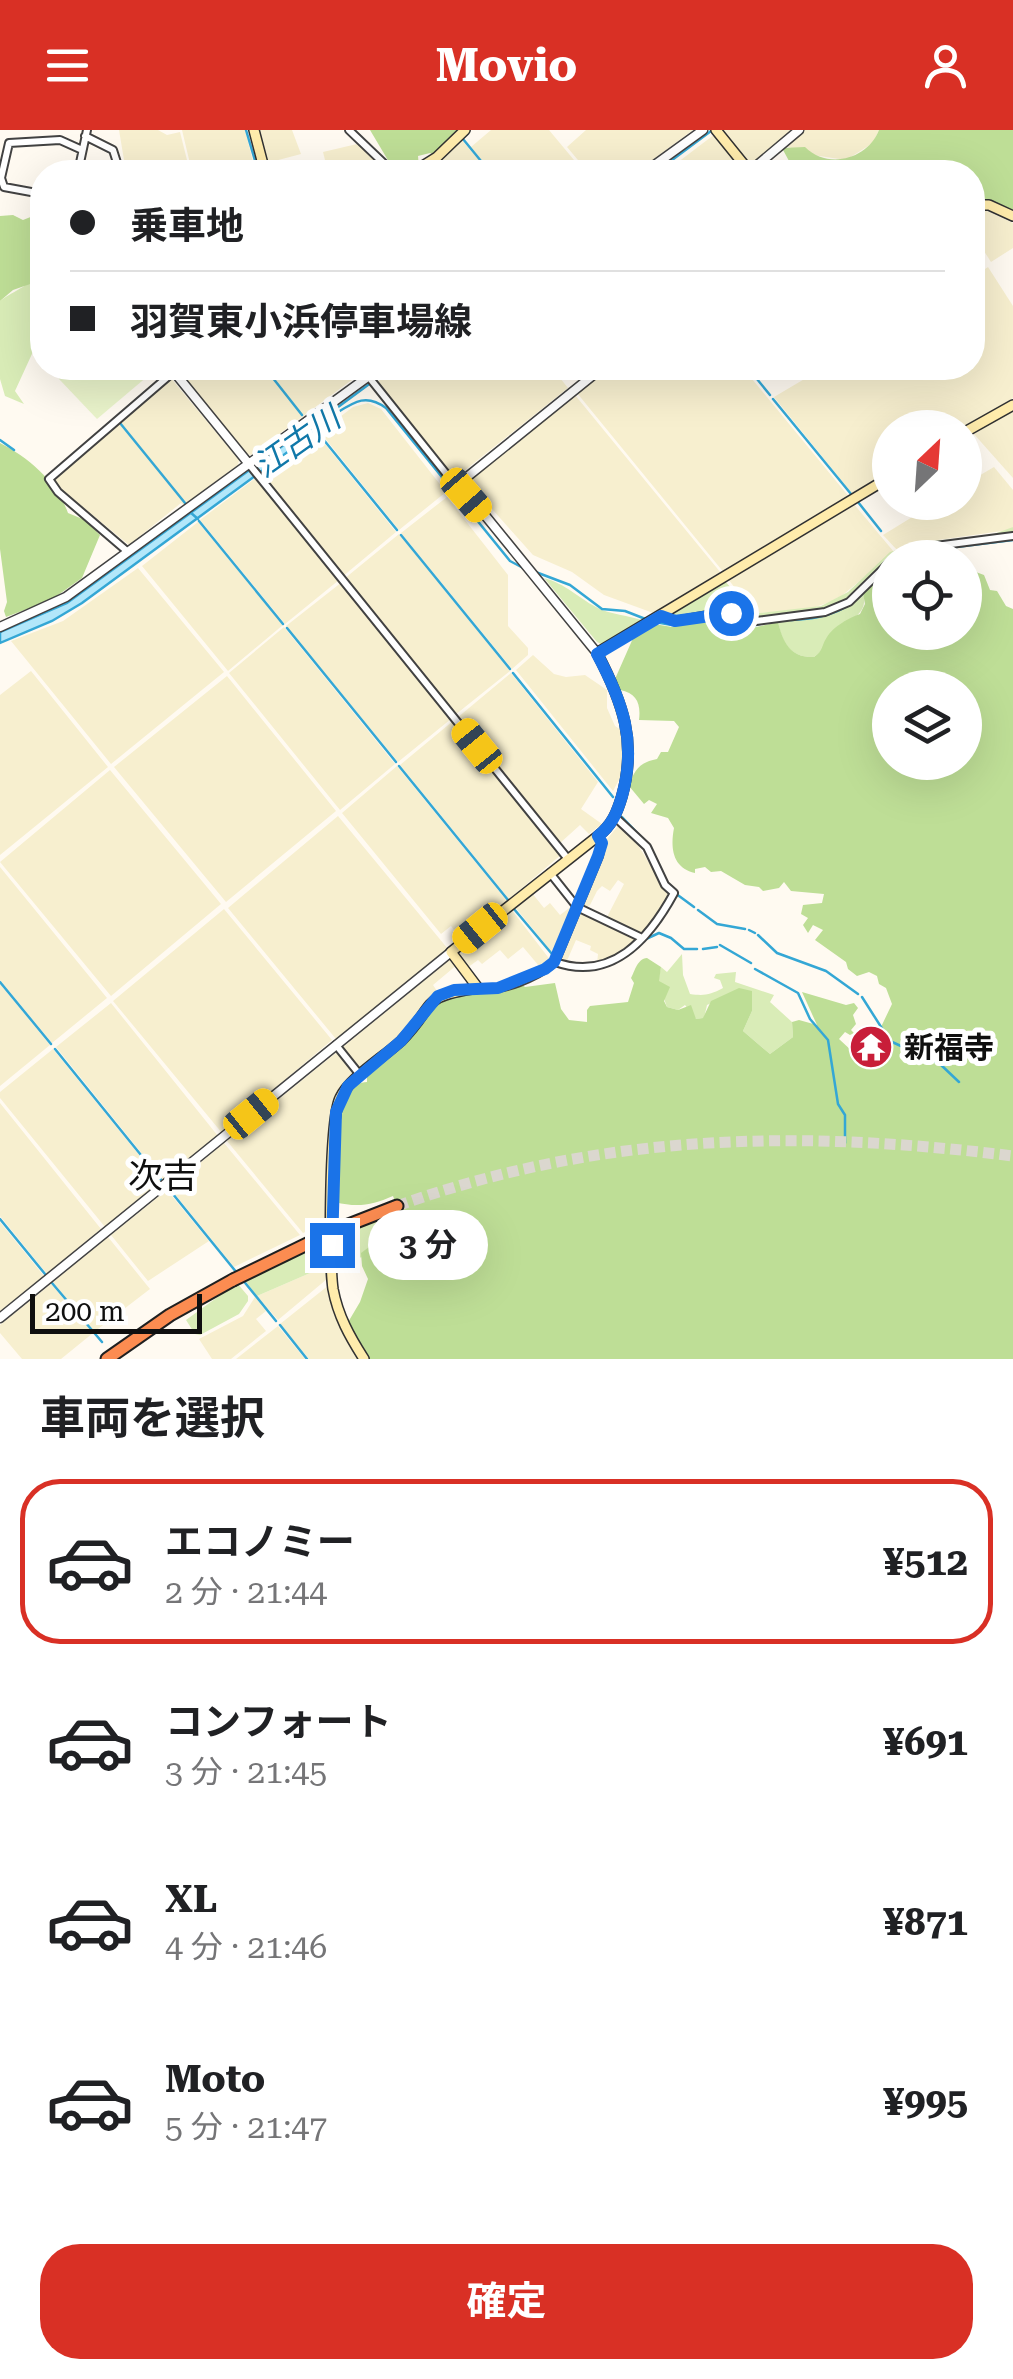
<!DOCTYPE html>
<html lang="ja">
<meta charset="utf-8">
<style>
body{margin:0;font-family:"Roboto Serif","Noto Sans JP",serif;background:#f2f2f2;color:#202124;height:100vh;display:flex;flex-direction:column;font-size:38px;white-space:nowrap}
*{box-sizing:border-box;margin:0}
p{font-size:32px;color:#757577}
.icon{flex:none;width:55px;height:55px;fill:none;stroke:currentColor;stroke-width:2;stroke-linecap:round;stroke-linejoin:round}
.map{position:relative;height:1229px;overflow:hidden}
.drawer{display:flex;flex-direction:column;background:#fff;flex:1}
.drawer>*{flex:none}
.banner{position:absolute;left:30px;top:30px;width:955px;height:220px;border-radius:40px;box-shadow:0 10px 40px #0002;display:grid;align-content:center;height:220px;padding:0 40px;background:#fff}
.needle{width:65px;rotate:25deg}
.fabs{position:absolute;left:872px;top:280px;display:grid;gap:20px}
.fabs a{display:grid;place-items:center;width:110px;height:110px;border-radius:50%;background:#fff;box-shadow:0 10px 40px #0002;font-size:50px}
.scale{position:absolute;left:30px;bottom:25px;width:172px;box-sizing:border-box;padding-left:10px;border:5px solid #0f0f0f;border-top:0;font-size:28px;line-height:35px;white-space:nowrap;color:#0f0f0f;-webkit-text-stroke:8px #fff;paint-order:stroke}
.end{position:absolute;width:45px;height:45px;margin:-22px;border:12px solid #1a73e8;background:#fff;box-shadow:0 0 0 5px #fff}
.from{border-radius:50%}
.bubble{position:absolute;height:70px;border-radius:35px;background:#fff;box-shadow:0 10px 40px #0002;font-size:32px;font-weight:700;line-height:70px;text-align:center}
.car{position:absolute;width:30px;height:60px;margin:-30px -15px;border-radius:12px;box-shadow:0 0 8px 2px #0007;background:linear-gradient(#f5c518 24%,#345 0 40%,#f5c518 0 76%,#345 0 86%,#f5c518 0)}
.banner b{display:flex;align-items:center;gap:35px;height:95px;font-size:38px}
.banner b+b{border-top:2px solid #e0e0e0}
.banner i{width:25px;height:25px;background:#202124}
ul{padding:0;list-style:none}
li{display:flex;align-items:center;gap:30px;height:165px;margin:0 20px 15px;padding:0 20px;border:5px solid transparent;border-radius:40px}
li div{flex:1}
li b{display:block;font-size:38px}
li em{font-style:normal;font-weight:700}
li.active{border-color:#d93025}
li>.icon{width:90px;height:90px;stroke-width:1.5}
h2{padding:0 40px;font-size:45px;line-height:120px}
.action{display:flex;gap:20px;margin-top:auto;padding:20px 40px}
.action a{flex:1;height:115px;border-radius:40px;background:#d93025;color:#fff;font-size:40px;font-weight:700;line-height:115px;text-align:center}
header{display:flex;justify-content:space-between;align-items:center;height:130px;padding:0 40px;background:#d93025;color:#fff;font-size:45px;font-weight:700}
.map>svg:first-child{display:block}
.farmland{fill:#f7efcf}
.green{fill:#d9ecb7}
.forest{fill:#bede96;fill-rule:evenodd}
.pitch{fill:#e9f3ca}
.water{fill:#b2e7fa;stroke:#34a7d5;stroke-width:2.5}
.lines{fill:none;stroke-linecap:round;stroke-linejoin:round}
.stream{stroke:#34a7d5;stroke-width:2.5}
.motorway-tunnel{stroke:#dbd7cf;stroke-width:11;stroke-dasharray:11 5.5;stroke-linecap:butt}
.minor-casing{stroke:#424242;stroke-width:10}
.tertiary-casing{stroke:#424242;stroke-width:11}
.secondary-casing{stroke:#313131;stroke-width:12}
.motorway-casing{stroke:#202020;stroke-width:15}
.minor{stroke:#fff;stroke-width:6}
.tertiary{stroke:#fff;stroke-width:8}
.secondary{stroke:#ffecac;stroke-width:9}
.motorway{stroke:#fc8c51;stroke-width:11}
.motorway-bridge-casing{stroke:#202020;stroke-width:15;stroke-linecap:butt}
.motorway-bridge{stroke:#fc8c51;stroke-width:11}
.route{stroke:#1a73e8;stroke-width:12}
.labels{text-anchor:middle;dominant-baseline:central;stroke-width:10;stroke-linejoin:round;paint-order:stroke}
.poi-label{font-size:30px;font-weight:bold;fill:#0f0f0f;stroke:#fff;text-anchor:start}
.water-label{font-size:32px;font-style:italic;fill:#1078a9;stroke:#fff}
.quarter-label{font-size:35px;fill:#0f0f0f;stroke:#fff}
</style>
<header><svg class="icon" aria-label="menu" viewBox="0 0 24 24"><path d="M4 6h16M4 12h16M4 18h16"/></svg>Movio<svg class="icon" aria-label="person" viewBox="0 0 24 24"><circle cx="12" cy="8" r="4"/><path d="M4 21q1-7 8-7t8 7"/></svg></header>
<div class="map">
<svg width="1013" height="1229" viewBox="0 0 1013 1229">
<rect width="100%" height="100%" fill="#fffaf1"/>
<path class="farmland" d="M119 0H158L167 5 180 2 190 42H126Z
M182 0H245L254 36 236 42H192Z
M258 0H292L301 24 267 33Z
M491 0H549L584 42H492L471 17Z
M586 0H693L636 42H588L567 17Z
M720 0H795L750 35Z
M804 0H879L873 13 846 30 813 25 785 16Z
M715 4 740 35 742 42H665Z
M460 8 489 42H416Z
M357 14 360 15 390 42H328L323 22Z
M985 80 1013 93V118L991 132 973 104V81Z
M988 137 1013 176V268L965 298H890V344L854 366 774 267 823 238H972L973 147Z
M183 238H355L358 241 357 246 251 325 246 324 178 241Z
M397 238H552L568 258 454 349 376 253Z
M607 238H743L850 368 725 444 577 263Z
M170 247 239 330 238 335 184 375 181 373 129 415 62 360 54 348Z
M575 265 721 443V446L656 484 604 465 572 442 533 425 468 352Z
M368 273 381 279 446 362 399 400 320 302 353 277Z
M1013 279V348L973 303Z
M317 304 396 402 342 447 259 345Z
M994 337 1013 360V397L1009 400 924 412 898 421 883 405 935 373 965 372V354Z
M257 347 339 450 285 494 200 390Z
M447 367 508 445V496L528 518V525L512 539 401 403Z
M853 373 894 422 838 469 810 479 760 483 752 480 728 449Z
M198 392 283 495 228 541 142 436Z
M399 404 510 541 455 585 344 449Z
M138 438 224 542 111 634 11 511 63 491Z
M342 452 451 589 398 632 286 496Z
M284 497 395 634 340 680 229 543Z
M533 525 554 544 566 547 585 545 607 560V578L615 596 621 600 624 619 621 646 613 661 516 540Z
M31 541 108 637 0 725V565Z
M511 543 598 652 581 679 602 694 589 704 580 695 559 714 457 588Z
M227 546 336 681 226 772 114 637Z
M453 591 562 724 509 769 400 635Z
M397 636 507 771 461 809 451 796 441 804 342 683Z
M110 640 221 774 111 866 0 732Z
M338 686 448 819 336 909 228 778Z
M618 696 638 715 669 766 653 795 642 804 606 789 624 754 618 750 610 761 602 756 597 761 590 775 585 778 580 775 607 709Z
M0 737 107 868 52 913 0 850Z
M532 763 544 778 550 773 560 785 572 776 574 778 557 821H551L515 777Z
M224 779 332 910 222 1003 113 871Z
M511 779 551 831 539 836 523 817 508 829 500 820 482 834 478 830 467 838 456 824Z
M580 781 636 808 637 811 618 824 597 834 598 824 590 820 591 816 576 810 566 833 563 832 559 825 577 782Z
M453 827 458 834 433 855 437 861 424 873 407 899 361 942 343 917Z
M0 854 50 915 0 956Z
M111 873 218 1006 164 1051 56 917Z
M53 919 161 1052 105 1097 0 968V962Z
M337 922 356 946 328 1092 303 1103 227 1011Z
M0 973 101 1099 47 1144 0 1086Z
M224 1013 300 1105 234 1137 170 1058Z
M167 1060 209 1111 148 1151 111 1105Z
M0 1092 44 1146 0 1182Z
M108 1107 150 1159 94 1202 53 1152Z
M324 1137 327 1149 278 1190 257 1166Z
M51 1154 93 1203 61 1229H22L0 1203V1195Z
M329 1155 340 1196 359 1229H309L280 1194Z
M255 1167 266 1181 256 1189 266 1201 231 1229H212L199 1209 243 1186Z
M278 1196 305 1229H236Z"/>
<path class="green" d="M42 139V202L15 261 24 274 5 266 0 249V171C15 160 32 155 42 139Z
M1013 397V405L930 416 890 428 854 465 836 477 760 489 738 484 675 490 666 487 725 451 751 481 760 483 821 476 848 462 890 422 924 412 991 405Z
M544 448C566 454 577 467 596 477 610 485 629 485 644 491L605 516 597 512Z
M863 463C869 484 850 489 837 501 828 510 824 520 814 527 790 528 782 512 778 492 810 488 840 490 863 463Z
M682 824 683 845 690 864C704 866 710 865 723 858L720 850 714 848 716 844 736 842 735 852 774 865 770 872 792 892 793 907 770 924 743 901 752 881 722 868 707 875 704 888 696 889 685 875 678 880 667 877 658 852 661 837 667 842Z
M391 1084 377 1111 362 1123V1127L335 1136 334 1106 360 1098Z
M309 1117 329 1142 327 1149 324 1137 257 1166 244 1149Z
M237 1153 248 1166V1171L239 1184 200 1205 195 1204 186 1190Z"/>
<path class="forest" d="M370 0H460L436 26 430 23 418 26 419 38 410 42H395Z
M879 0H1013V83L973 73 972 42H788L789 31 782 18 805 17C828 40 868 29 879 0Z
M13 85 23 90 33 86 42 90V139L33 153 13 160 0 171V86Z
M0 313C28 327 57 352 68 383L85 390 100 405 82 448 51 470 6 487 4 481 7 472 0 419Z
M890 438V502H965V438L984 445 990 460 997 461 1006 476 1013 479V1229H369L347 1194 360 1172 368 1149 362 1136 361 1123 377 1111 393 1086 400 1085 393 1066C372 1075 358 1078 335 1072 335 1043 327 954 367 952V944L434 871 519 852 525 857 555 853 561 879 569 890 587 892V880L590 876 628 872 634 853 631 848C635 841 637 829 647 828L661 837 659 851 670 857 664 871 667 877 678 880 691 875 696 889 703 888 711 871 739 858 752 861V881L743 901 770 924 793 907 792 892 799 890 817 895 802 862 846 875 854 873 858 878 853 885 856 894 851 900 854 903 850 905 845 902 839 909 867 935C879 934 887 927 892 916L881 897 892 874 886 858 879 854 877 846 869 842 857 846 848 839 846 832 815 810 823 800 813 795 808 803 803 795 808 788 801 784 803 775 822 773 824 764 791 761 784 752 779 758 763 761 759 757 745 755 721 741 711 742 705 737 695 739V743C673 738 670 719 674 698L668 688 651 683 657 674 649 670 644 674 629 656C634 640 640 632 657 629L661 622H668L679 597 674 591 639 590C641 574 637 563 620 560L615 549 634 506 654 494 672 497 728 486 752 498 778 492C783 512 790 528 814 527 824 520 821 516 827 507 833 497 850 487 860 484L865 474 863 463ZM890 558H965V632H890Z"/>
<path class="pitch" d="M65 238H154L155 240 97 289 59 249Z"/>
<path class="water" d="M333 279 338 285 82 473 52 491 0 513V502L67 473Z"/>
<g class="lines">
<path class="stream" d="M246 0 256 34
M463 9 490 42
M656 42 711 1
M265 238 302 285
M748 238 770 265
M773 269 851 364
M334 280 391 238
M335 284C354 272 366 263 386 278L510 431 525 439
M120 293 185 373
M319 304 397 400
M0 310 14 320
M858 372 881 401
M190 382 198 389
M199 391 283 494
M401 405 510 539
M940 419 1013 410
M533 441 570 455 602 479 625 481 648 490
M738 489 752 496 768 492
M791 490C817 489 842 484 861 465
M655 492 672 495 706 489
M287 498 396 632
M513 543 613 667
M399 636 508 770
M622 687 643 709
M675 763 694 777
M514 779 552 824
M698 780 717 794 745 799
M749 800 755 803
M758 805 777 823 826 841 858 864
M646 809 659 803 671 808 684 819H697
M720 815 751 833
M703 819 717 817
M563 837 581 840
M755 839 798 863 810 889 828 910 838 974 845 985V1013
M586 840 606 836
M0 852 51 914
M862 867 890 911 940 934 959 952
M55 919 162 1051
M168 1058 237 1143
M0 1089 45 1144
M242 1149 276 1191
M52 1153 102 1212
M280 1195 307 1229"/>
<path class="motorway-tunnel" d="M397 1076C601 1003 799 999 1013 1026"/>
<g class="minor-casing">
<path id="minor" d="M349 0 393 42
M85 6 113 20 120 42
M78 42 87 0
M42 64 4 57 1 48 9 13 60 10 80 19
M368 246 456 356 462 354
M249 334 568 729
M128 422 58 362 49 349 178 238
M897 428 920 418 1013 406
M661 486 675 491 724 482 756 491 825 482 849 472 890 432
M550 743 577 777 642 808
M555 832 599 726 602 713 598 706
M478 858C501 863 537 847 555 832 612 852 649 809 674 763L665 755 647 717 615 687
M336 915 360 945"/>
</g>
<g class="tertiary-casing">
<path id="tertiary" d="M645 42 703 0
M749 42 799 0
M171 238 249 334
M0 497 66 467 380 238
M597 523 462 357 467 347 602 238
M0 1188 451 822"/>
</g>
<g class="secondary-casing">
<path id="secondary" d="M254 0 265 42
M716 0 750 42
M413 42 437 27 465 0
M972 75H989L1013 86
M965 302 1013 275
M364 1229C350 1207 338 1186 333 1159 329 1132 329 991 340 968 349 948 384 927 401 911 438 874 417 867 478 858L451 822 598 706C612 695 617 683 622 666 637 612 623 573 597 523L890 347"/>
</g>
<g class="motorway-casing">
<path id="motorway" d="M338 1099 397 1076
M107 1229 170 1185 233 1150"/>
</g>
<use href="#minor" class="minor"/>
<use href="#tertiary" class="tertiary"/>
<use href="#secondary" class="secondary"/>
<use href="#motorway" class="motorway"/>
<g class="motorway-bridge-casing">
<path id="motorway-bridge" d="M233 1150 338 1099"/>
</g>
<use href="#motorway-bridge" class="motorway-bridge"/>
</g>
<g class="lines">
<path class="route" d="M332 1115 336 982 348 956 401 911 438 866 454 860 498 858 545 839 554 832 598 726 602 713 598 706C612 695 617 683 622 666 637 612 623 572 597 524L661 486 675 491 731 483"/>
</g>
<defs>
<g id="temple-disc" transform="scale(2.25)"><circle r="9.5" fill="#c81e39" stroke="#fff"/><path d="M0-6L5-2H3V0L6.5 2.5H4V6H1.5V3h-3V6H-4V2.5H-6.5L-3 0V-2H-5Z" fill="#fff"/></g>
</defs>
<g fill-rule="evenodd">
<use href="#temple-disc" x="871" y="917"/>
</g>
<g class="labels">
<g class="poi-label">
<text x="904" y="917">新福寺</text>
</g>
<g class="water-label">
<text transform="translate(297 312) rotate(-35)">江古川</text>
</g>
<g class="quarter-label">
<text x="163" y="1046">次吉</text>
</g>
</g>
</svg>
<div class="fabs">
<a><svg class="needle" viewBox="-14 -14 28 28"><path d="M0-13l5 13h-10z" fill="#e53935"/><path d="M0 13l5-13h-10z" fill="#757577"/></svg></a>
<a><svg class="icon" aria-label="locate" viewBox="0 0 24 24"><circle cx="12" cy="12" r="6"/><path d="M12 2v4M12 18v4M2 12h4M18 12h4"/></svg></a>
<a><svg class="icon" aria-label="layers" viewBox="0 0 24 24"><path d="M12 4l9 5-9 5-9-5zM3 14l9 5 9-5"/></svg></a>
</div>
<div class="scale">200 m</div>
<i class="end from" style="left:731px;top:483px"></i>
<i class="end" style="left:332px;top:1115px"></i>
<div class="bubble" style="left:368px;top:1080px;width:120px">3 分</div>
<i class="car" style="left:466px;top:365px;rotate:139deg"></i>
<i class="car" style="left:477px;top:616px;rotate:321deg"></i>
<i class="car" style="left:480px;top:798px;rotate:231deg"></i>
<i class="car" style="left:251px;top:984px;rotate:51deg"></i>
<div class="banner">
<b><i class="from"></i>乗車地</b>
<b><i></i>羽賀東小浜停車場線</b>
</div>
</div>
<section class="drawer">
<h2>車両を選択</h2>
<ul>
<li class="active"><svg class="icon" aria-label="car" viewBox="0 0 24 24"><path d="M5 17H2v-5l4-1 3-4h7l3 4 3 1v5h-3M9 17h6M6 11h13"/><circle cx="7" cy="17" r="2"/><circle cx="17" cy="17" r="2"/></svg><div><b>エコノミー</b><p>2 分 · 21:44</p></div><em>¥512</em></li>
<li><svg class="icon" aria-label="car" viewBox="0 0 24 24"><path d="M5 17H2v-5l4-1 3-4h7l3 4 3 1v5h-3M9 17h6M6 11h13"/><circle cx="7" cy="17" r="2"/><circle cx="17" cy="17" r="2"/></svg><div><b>コンフォート</b><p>3 分 · 21:45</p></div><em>¥691</em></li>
<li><svg class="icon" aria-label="car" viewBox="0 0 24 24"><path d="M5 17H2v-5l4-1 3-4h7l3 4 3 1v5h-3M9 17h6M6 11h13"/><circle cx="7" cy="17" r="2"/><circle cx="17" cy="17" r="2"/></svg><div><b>XL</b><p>4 分 · 21:46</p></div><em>¥871</em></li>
<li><svg class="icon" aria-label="car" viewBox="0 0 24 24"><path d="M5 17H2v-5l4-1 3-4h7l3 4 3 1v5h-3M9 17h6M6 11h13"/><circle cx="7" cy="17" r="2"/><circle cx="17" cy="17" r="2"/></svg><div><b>Moto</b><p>5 分 · 21:47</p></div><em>¥995</em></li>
</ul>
<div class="action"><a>確定</a></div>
</section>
